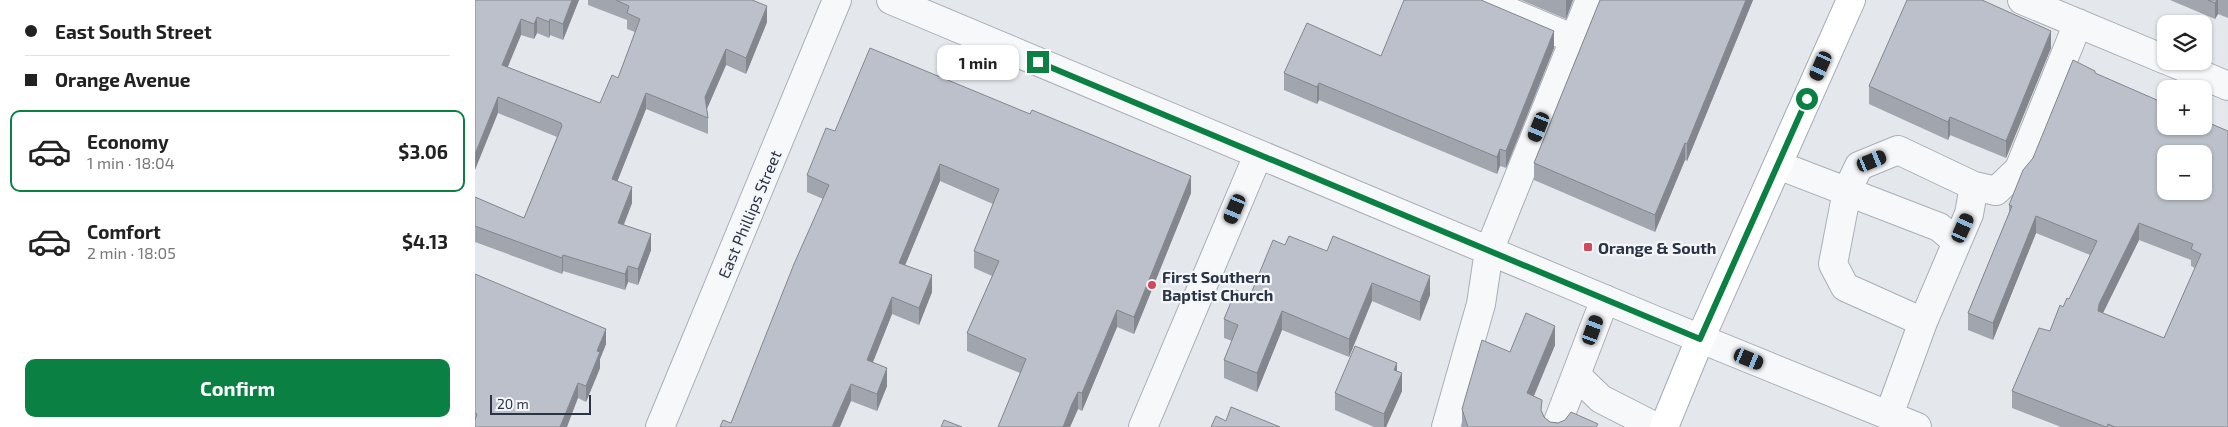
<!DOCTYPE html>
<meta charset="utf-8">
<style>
body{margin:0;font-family:"Exo 2",sans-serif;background:#f6f6f6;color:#222;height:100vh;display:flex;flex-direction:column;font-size:19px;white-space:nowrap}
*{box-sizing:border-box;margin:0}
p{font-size:16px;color:#767676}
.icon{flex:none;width:28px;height:28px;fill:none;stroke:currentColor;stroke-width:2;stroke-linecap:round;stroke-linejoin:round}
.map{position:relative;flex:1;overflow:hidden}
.panel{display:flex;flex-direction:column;background:#fff;width:475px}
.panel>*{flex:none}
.top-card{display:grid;align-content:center;height:110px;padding:0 25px;background:#fff}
.tools{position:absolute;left:1682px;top:15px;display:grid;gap:10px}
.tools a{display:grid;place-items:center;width:55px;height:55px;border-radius:10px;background:#fff;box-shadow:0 1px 4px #0004;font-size:25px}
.scale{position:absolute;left:15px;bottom:12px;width:101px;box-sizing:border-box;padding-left:5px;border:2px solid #2b3445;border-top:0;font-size:14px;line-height:18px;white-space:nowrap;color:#2b3445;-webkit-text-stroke:4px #f4f6f9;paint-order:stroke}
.end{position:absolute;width:22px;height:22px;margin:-11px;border:6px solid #0b8043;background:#fff;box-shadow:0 0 0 2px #fff}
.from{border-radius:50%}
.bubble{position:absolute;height:35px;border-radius:10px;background:#fff;box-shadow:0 1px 4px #0004;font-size:16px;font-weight:700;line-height:35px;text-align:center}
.car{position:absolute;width:15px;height:30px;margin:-15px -8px;border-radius:6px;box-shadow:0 0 4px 1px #0007;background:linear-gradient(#222 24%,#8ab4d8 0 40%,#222 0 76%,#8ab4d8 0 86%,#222 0)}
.top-card b{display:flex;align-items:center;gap:18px;height:48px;font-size:19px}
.top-card b+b{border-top:1px solid #e0e0e0}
.top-card i{width:12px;height:12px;background:#222}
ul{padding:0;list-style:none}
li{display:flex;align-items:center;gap:15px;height:82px;margin:0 10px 8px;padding:0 15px;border:2px solid transparent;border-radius:10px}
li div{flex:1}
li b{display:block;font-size:19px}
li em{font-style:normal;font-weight:700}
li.selected{border-color:#0b8043}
li>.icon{width:45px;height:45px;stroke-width:1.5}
.cta{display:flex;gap:10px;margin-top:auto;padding:10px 25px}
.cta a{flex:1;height:58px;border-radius:10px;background:#0b8043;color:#fff;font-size:20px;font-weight:700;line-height:58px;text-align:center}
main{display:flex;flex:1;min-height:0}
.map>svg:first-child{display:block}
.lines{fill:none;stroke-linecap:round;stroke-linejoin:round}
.minor-casing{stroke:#a9aeb7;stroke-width:30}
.major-casing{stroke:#a3abb8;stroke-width:30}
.minor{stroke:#f7f8fa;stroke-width:28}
.major{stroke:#fff;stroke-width:28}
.wall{fill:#a1a5ae;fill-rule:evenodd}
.shaded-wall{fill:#83868d}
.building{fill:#bbc0ca;stroke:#83868d;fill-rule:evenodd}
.route{stroke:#0b8043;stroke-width:6}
.poi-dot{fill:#d1495b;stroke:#f4f6f9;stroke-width:2}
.labels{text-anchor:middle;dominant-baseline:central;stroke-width:4.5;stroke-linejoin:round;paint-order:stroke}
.street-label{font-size:16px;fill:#2b3445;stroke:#f4f6f9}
.poi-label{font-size:16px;font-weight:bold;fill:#2b3445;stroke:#f4f6f9;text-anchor:start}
</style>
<main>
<section class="panel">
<div class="top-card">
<b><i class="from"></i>East South Street</b>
<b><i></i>Orange Avenue</b>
</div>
<ul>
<li class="selected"><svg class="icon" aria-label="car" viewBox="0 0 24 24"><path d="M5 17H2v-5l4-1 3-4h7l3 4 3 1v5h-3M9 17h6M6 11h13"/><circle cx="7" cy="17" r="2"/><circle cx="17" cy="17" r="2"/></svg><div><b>Economy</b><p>1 min · 18:04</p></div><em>$3.06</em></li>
<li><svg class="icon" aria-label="car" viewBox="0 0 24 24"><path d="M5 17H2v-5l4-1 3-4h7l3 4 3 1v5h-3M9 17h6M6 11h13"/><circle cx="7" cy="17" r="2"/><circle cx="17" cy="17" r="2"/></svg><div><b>Comfort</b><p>2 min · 18:05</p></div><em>$4.13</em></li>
</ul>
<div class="cta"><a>Confirm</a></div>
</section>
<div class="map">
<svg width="1753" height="427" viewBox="0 0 1753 427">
<rect width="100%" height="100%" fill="#e4e7ec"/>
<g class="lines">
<g class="minor-casing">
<path id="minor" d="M416 0 1177 319 1442 427
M1006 0 1099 39
M1547 0 1691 60
M1694 61 1753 86
M1303 165 1464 227 1482 242
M1448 322 1370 287 1358 264 1372 191 1384 166 1423 150 1499 186 1521 191 1544 169 1603 23
M1102 376 1126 399 1181 427
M1414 415 1448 322 1494 214 1499 186
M185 427 362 0
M668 427 783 155
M971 427 1006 304 1014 251 1115 0
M1081 427 1130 299"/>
</g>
<g class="major-casing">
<path id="major" d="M1189 427 1225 339 1376 0"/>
</g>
<use href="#minor" class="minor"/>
<use href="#major" class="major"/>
</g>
<path class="wall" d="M0 0H104L88 40 75 35 74 38 62 33 59 39 46 35 32 67 125 103 143 78 160 32 152 29V20L113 5V0H277L292 22 271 74 251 65 232 109 233 118V134L171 109 142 181 157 203 149 225 176 250 163 285 153 282 150 290 88 271 87 274 0 242V197L49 218 82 137 23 113Z
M1046 0H1098L1091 19Z
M1125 0H1278L1212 161 1210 160 1180 232 1059 180V163Z
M1695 0H1753V18L1743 14 1740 19Z
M1079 48 1031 168 1025 166 1022 174 844 100 842 104 809 90V73L906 56Z
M1576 48 1531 158 1475 135 1473 140 1394 104V86Z
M1620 73 1729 126 1753 427H1586L1537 408V391L1575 331 1588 307 1594 299 1615 255 1561 233 1518 340 1493 330V313L1534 213V205L1558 158ZM1664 240 1716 260V266L1720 268 1689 338 1628 313Z
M360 131 716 193 659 334 642 327 607 411 603 409 595 427H523L545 373 492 351V333L517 276 499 268V251L518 204 465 181 430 265 457 292 444 325 417 314 398 362 412 386 402 411 376 401 256 423 348 199 332 192V175Z
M810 245 955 295 945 321 897 301 874 357 807 330 782 392 749 378V360L757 341 749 338V319L775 296Z
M0 274 131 344 125 359V368L111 402 103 398 0 427Z
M1080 345 1059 396 1069 417 1075 422 1123 427H987V409L1035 352Z
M922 371 927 391 911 427H899L860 410V393Z"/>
<path class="shaded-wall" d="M97 0H104L88 40V24Z
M1091 0H1098L1091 19Z
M1271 0H1278L1212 161V144Z
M1742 0H1743V14L1740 19V3Z
M292 6V22L271 74V58Z
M62 17V33L59 39V24Z
M46 19V35L27 81V65Z
M75 19V35L74 38V22Z
M1079 31V48L1031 168V151Z
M1576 31V48L1531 158V141Z
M251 49V65L230 113V97Z
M844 83V100L842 104V87Z
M171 93V109L137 195V179Z
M23 97V113L0 170V154Z
M1475 117V135L1473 140V122Z
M1210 143V160L1180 232V215Z
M1025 149V166L1022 174V157Z
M465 164V181L424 280V263Z
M716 176V193L659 334V317Z
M157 187V203L143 238V223Z
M1561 216V233L1518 340V323Z
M1664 223V240L1624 321 1623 311 1624 304Z
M176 234V250L163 285V269Z
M88 255V271L87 274V258Z
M153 266V282L150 290V274Z
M457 275V292L444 325V308Z
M955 276V295L945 321V302Z
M897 283V301L874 357V339Z
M417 297V314L392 377V360Z
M642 310V327L607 411V393Z
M807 311V330L782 392V373Z
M1080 326V345L1052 412V393Z
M131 329V344L125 359V368L111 402V386L122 351Z
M922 363V381L919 370Z
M412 368V386L402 411V394Z
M927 373V391L911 427H909V414Z
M103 383V398L92 427H85Z
M376 384V401L365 427H357Z
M603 392V409L595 427H588L597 404Z"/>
<path class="building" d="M0 0H97L88 24 75 19 74 22 62 17 59 24 46 19 27 65 125 103 137 75 143 78 165 19 152 13 154 6 141 0H277L292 6 271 58 251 49 230 97 233 118 171 93 137 179 157 187 143 223 176 234 163 269 153 266 150 274 88 255 87 258 0 226V197L49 218 87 126 86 123 23 97 0 154Z
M929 0H1006L1079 31 1031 151 1025 149 1022 157 844 83 842 87 809 73 832 23 906 56Z
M1125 0H1271L1212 144 1210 143 1180 215 1059 163Z
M1432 0H1507L1576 31 1531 141 1475 117 1473 122 1394 86Z
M1733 0H1742L1740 3Z
M395 48 555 114 557 110 716 176 659 317 642 310 607 393 603 392 597 404 588 427H523L551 359 492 333 524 261 499 251 524 189 465 164 424 263 457 275 444 308 417 297 392 360 412 368 402 394 376 384 357 427H245L248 420 256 423 319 264 354 185 332 175 351 128 360 131Z
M1598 60 1620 71V73L1691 104V126H1729V121L1753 131V427H1640L1633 424 1632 427H1631L1537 391 1564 328 1575 331 1585 305 1588 307 1592 298 1594 299 1622 241 1561 216 1518 323 1493 313 1537 206 1534 205 1548 170 1558 158ZM1691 154H1729V191H1691ZM1664 223 1718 244 1716 249 1726 254 1689 338 1623 311 1624 304Z
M814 236 852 251 858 236 955 276 945 302 897 283 874 339 807 311 782 373 749 360 763 325 749 319 761 290 775 296 798 240 810 245Z
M0 274 131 329 122 351 125 352 111 386 103 383 85 427H0V420L2 414 0 413Z
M1051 313 1080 326 1052 393 1067 400 1066 410 1069 417 1075 422 1083 423 1090 420 1096 412 1123 424 1121 427H993L987 409 1007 340 1035 352Z
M880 346 922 363 919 370 927 373 909 414 860 393Z
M756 407 805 427H736L741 416 751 421Z
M469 420 487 427H466Z"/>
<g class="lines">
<path class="route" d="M563 62 1225 339 1332 99"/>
</g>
<g class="poi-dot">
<rect x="1108" y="242" width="10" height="10" rx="2.5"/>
<circle cx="677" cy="285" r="5"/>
</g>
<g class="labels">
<g class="street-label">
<text transform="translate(274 214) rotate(-67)">East Phillips Street</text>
</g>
<g class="poi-label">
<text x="1123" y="247">Orange &amp; South</text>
<text x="687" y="276">First Southern<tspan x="687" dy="18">Baptist Church</tspan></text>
</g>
</g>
</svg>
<div class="tools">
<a><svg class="icon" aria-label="layers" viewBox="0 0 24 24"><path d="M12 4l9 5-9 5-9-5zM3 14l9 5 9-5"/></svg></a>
<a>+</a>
<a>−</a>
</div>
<div class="scale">20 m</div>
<i class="end from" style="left:1332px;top:99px"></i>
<i class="end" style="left:563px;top:62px"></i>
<div class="bubble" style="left:462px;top:45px;width:82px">1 min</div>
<i class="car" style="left:1346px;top:66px;rotate:204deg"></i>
<i class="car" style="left:1064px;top:127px;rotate:202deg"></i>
<i class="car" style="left:1397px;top:161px;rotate:68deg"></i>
<i class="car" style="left:760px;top:209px;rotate:203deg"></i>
<i class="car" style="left:1488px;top:228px;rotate:24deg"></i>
<i class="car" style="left:1118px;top:330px;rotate:20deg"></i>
<i class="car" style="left:1274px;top:359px;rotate:112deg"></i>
</div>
</main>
